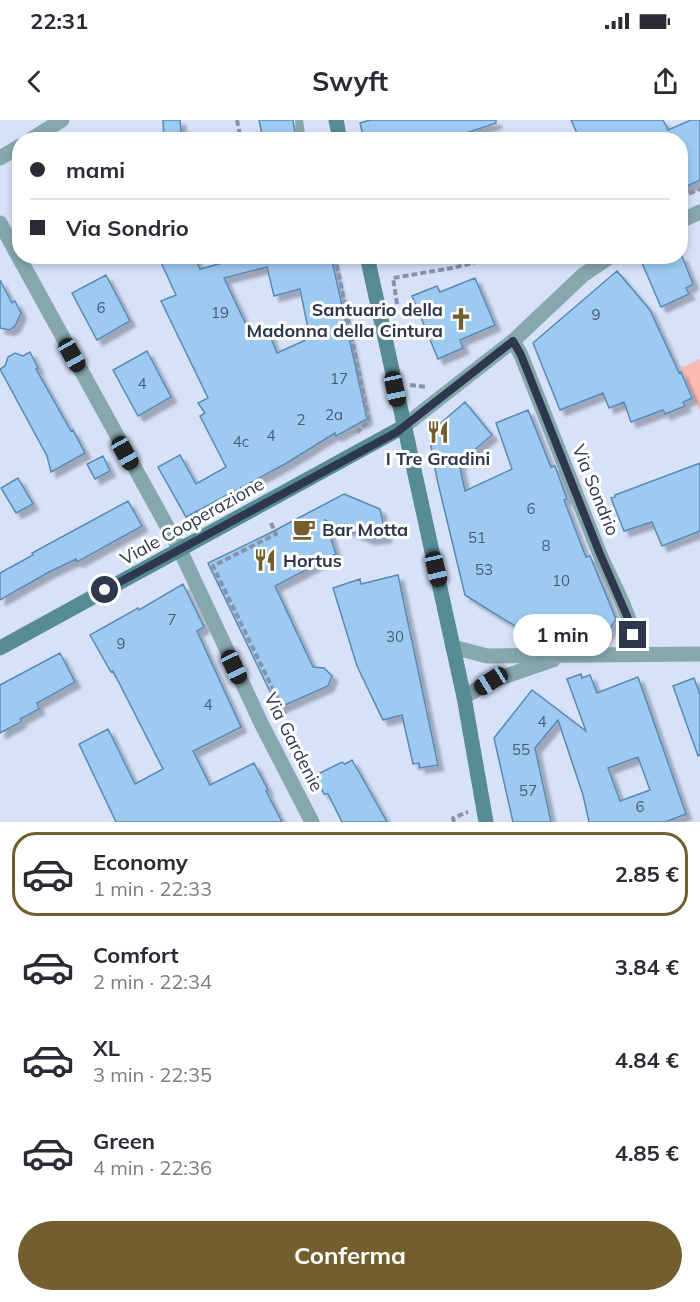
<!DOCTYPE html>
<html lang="it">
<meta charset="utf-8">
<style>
body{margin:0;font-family:Mulish,sans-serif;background:#f7f7f7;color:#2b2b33;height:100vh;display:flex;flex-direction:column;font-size:22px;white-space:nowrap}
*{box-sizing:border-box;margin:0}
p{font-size:20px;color:#7c7c81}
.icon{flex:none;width:33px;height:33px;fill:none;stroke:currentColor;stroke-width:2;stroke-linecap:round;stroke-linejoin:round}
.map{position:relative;height:702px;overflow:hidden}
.side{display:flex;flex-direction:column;background:#fff;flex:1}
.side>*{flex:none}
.banner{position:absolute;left:12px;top:12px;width:676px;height:132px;border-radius:24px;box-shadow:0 3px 9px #0003;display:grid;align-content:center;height:132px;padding:0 18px;background:#fff}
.end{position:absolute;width:27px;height:27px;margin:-14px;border:8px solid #2d374e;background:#fff;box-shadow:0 0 0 3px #fff}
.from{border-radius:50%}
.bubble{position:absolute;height:42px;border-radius:21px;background:#fff;box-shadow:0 3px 9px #0003;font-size:20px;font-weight:700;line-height:42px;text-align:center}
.car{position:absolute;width:18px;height:36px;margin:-18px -9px;border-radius:8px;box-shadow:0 0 4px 2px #0007;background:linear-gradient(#222 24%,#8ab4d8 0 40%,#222 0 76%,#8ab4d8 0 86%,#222 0)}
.banner b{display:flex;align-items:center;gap:21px;height:57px;font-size:22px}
.banner b+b{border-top:2px solid #e1e1e2}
.banner i{width:15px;height:15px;background:#2b2b33}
ul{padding:10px 0 0;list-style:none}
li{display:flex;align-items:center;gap:18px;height:84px;margin:0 12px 9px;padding:0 6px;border:3px solid transparent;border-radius:24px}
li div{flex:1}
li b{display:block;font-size:22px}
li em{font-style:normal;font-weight:700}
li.active{border-color:#735e2e}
li>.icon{width:54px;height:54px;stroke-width:1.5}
.cta{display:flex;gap:12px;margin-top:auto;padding:12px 18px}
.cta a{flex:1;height:69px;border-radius:36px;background:#735e2e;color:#fff;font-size:24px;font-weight:700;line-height:69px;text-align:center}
.status{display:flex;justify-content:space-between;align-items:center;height:42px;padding:0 30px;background:#fff;direction:ltr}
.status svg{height:16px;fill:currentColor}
header{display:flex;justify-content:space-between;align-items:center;height:78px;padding:0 18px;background:#fff;font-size:27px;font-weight:700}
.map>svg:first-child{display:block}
.green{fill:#fbbab2}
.building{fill:#9dcaf1;stroke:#588ab5;stroke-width:1.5;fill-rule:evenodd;filter:url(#shadow)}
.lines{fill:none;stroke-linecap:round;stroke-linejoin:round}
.path{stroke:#8892a9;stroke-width:4;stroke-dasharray:6 3;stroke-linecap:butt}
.lane{stroke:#86a8ad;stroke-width:8}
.street{stroke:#86a8ad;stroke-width:15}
.secondary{stroke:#568c93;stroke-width:15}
.route{stroke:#2d374e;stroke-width:8}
.labels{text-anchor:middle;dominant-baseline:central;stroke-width:6;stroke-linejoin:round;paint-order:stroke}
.number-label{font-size:15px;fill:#495c77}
.poi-label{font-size:18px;font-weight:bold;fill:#2d374e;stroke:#fff;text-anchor:start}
.street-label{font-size:18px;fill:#2d374e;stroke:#fff}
</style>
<div class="status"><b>22:31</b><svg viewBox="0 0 49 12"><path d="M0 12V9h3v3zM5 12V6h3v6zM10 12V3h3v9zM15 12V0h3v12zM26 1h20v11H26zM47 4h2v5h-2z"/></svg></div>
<header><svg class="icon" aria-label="back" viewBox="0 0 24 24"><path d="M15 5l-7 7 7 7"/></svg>Swyft<svg class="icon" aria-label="share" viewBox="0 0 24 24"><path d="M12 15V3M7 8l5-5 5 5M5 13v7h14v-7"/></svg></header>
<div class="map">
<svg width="700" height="702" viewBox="0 0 700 702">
<defs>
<filter id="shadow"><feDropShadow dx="5.5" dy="5.5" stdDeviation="1.5" flood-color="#0004"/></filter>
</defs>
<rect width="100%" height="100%" fill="#d7e2f9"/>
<path class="green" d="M700 239V291L681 248Z"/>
<path class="building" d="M163 0H180L182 20H164Z
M259 0H293L296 20H263Z
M370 0H496V3L446 20H364L360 3Z
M571 0H663L668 10 691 0H700V60L681 69V20H580Z
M158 136H194L200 149 248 136H331L367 299 336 316 335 313 285 344 186 397 158 347 180 335 196 364 226 347 200 296 205 293 198 283 208 278 161 181 176 175ZM267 147 274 176 300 169 310 218 277 233 266 206 250 213 224 158Z
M639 136H682L693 164 686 168 689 174 661 187Z
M617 151 650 190 679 253 681 252 692 278 683 282 685 286 665 294 663 290 631 302 624 282 609 288 603 273 560 290 533 223Z
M106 155 130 201 97 220 72 173Z
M475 158 495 205 460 220 463 228 438 239 412 176 437 166 440 172Z
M0 160 12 183 15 181 21 193 15 206 9 210 0 208Z
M147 231 171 277 138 296 113 250Z
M30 232 38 248 36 249 71 311 73 310 85 333 51 352 47 336 0 249 5 246 8 237 15 233 23 236Z
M465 282 492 315 459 343 465 371 512 349 496 303 528 290 551 347 555 346 567 379 564 380 586 437 590 436 616 499 602 522 544 524 465 475 437 359 430 321 434 309Z
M103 336 110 351 95 359 87 344Z
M700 343V411L662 426 652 402 624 411 611 378 615 377V375Z
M18 358 33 384 16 393 1 368Z
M344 374 380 389 386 417 369 419 325 400 336 434 275 466 313 547 324 548 332 556 328 566 278 588 208 443 270 413Z
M128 381 142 406 77 442 76 439 49 452 0 480V453L33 435 32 433Z
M398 455 438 645 420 648 419 643 413 644 402 595 383 600 357 546 333 468 360 459 361 464Z
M183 464 204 507 197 511 241 607 193 631 210 665 254 643 268 670 266 671 282 702H116L79 624 108 609 135 664 163 649 113 551 111 552 90 515 138 488 139 490Z
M60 533 75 562 37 583 39 589 20 599 21 602 0 613V565Z
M581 554 582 558 590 555 597 573 638 557 686 694 665 702H589L583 675 558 600 535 628 551 702H513L494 618 532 570 586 611 567 559ZM638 637 650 670 620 681 608 648Z
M694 558 700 575V635L698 636 673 566Z
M352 640 364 661 387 702H342L328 674H324L316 658 320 656V653L342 642 345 644Z"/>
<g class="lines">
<path class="path" d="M237 0 241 20
M681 77 700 69
M335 136 369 301 357 312
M397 184 393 158 452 148 501 136
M410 265 427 267
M271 403 276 414 213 446 285 594
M454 702 453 698 468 692"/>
<path class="lane" d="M299 0 302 20"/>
<path class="street" d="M30 20 62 0
M0 38 20 26
M681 101 700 92
M0 103 180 430 262 605 312 702
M513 221 521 235C547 300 573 366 599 432 611 462 637 502 635 535
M403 307 513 221 583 155 611 136
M453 527 487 536 700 534
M464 577 491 561 553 540"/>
<path class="secondary" d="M336 0 340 20
M367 136 464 577 486 702
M0 528 403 307"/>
</g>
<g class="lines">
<path class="route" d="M105 470 397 312 513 221 521 235 600 434 627 496 633 515"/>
</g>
<defs>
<g id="church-bare" transform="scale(1.8)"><path d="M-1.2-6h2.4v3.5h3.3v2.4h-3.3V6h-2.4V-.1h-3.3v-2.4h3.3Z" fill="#735e2e" stroke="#fff" stroke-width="2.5" paint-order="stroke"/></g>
<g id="restaurant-bare" transform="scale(1.8)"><path d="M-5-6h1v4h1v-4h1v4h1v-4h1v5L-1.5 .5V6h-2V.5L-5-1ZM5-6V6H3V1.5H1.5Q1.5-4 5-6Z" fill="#735e2e" stroke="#fff" stroke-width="2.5" paint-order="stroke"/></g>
<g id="cafe-bare" transform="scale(1.8)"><path d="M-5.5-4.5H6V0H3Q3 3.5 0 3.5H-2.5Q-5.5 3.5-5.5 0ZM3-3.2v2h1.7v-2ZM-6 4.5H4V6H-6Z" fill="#735e2e" stroke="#fff" stroke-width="2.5" paint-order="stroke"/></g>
</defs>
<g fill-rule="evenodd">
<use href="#church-bare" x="461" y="199"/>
<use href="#restaurant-bare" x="438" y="312"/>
<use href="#cafe-bare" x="304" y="409"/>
<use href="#restaurant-bare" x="265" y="440"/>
</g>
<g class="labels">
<g class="number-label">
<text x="101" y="187">6</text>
<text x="220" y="192">19</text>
<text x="596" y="194">9</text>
<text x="339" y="258">17</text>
<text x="142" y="263">4</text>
<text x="334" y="294">2a</text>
<text x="301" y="299">2</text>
<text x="271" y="315">4</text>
<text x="241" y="321">4c</text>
<text x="531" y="388">6</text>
<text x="477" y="417">51</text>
<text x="546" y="425">8</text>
<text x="484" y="449">53</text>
<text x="561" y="460">10</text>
<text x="172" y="499">7</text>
<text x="395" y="516">30</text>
<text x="121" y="523">9</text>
<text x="208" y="584">4</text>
<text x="542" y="601">4</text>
<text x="521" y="629">55</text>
<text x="528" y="670">57</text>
<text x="640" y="686">6</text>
</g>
<g class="poi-label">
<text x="443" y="189" text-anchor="end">Santuario della<tspan x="443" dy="21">Madonna della Cintura</tspan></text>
<text x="438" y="338" text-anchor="middle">I Tre Gradini</text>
<text x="322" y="409">Bar Motta</text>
<text x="283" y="440">Hortus</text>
</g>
<g class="street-label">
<text transform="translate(596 370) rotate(68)">Via Sondrio</text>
<text transform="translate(192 401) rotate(-29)">Viale Cooperazione</text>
<text transform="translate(294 622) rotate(63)">Via Gardenie</text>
</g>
</g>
</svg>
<i class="end from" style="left:105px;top:470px"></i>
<i class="end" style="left:633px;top:515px"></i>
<div class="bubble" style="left:513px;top:494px;width:99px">1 min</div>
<i class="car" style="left:72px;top:235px;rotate:151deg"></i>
<i class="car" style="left:395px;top:269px;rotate:168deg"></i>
<i class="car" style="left:125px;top:333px;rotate:151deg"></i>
<i class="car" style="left:436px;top:449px;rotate:167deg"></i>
<i class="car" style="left:234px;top:547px;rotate:155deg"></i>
<i class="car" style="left:491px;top:561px;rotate:238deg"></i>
<div class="banner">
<b><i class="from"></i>mami</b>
<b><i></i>Via Sondrio</b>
</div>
</div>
<section class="side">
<ul>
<li class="active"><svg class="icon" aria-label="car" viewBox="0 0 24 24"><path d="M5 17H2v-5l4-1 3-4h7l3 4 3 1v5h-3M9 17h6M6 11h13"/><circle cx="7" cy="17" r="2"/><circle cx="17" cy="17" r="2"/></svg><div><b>Economy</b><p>1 min · 22:33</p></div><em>2.85 €</em></li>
<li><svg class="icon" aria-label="car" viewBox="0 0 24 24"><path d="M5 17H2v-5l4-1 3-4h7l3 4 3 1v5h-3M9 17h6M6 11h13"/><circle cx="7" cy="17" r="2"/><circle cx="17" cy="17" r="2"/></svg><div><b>Comfort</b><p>2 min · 22:34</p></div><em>3.84 €</em></li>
<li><svg class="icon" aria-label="car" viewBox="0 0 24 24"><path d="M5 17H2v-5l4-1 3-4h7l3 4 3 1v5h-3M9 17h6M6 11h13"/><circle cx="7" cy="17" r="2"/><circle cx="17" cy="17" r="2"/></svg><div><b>XL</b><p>3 min · 22:35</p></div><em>4.84 €</em></li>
<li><svg class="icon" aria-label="car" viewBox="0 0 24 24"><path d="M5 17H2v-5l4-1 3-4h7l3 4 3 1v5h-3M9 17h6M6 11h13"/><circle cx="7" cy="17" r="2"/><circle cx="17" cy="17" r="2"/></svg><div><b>Green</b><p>4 min · 22:36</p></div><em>4.85 €</em></li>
</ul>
<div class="cta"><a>Conferma</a></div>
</section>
